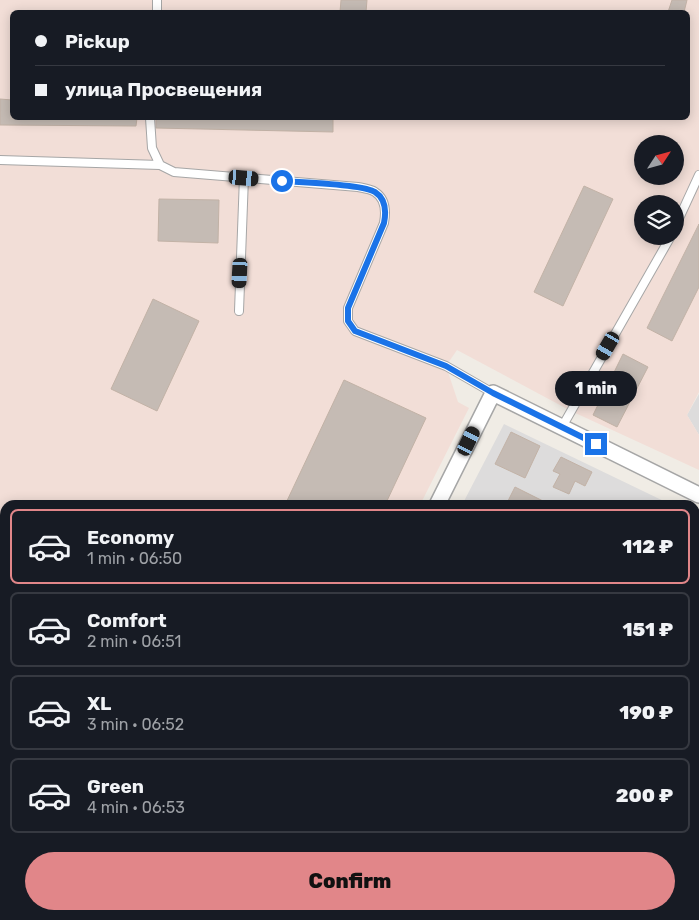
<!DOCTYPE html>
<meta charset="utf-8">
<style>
body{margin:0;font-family:Rubik,sans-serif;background:#242831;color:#f1f3f6;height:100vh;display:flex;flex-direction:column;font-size:19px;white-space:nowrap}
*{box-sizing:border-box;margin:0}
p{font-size:16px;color:#9ea1a6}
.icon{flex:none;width:28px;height:28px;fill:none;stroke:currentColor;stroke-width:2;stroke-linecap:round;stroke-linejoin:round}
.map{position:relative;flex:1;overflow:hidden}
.panel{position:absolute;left:0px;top:500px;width:700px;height:420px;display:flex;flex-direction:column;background:#171b24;border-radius:15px 15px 0 0;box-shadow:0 2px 12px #0003}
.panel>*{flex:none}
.banner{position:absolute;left:10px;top:10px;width:680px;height:110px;border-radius:8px;box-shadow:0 2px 12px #0003;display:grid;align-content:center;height:110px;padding:0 25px;background:#171b24}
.needle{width:32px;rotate:54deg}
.fabs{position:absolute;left:634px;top:135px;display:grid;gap:10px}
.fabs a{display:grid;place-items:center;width:50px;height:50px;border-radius:50%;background:#171b24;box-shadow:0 2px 12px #0003;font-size:25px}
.end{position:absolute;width:22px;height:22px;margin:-11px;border:6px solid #1a73e8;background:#fff;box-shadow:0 0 0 2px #fff}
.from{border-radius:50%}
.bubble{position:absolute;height:35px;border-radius:18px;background:#171b24;box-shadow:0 2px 12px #0003;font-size:16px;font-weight:800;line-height:35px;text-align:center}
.car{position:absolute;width:15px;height:30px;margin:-15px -8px;border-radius:6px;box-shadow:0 0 4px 1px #0007;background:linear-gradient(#222 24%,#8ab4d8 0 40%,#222 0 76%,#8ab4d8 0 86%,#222 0)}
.banner b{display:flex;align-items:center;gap:18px;height:48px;font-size:19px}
.banner b+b{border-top:1px solid #363941}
.banner i{width:12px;height:12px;background:#f1f3f6}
ul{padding:9px 0 0;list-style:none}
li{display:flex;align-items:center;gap:15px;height:75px;margin:0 10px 8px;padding:0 15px;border:2px solid #363941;border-radius:8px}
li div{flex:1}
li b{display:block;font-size:19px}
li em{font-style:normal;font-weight:800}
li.active{border-color:#e18689}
li>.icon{width:45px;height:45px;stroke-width:1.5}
.action{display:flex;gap:10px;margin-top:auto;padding:10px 25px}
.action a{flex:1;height:58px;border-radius:30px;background:#e18689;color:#111;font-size:20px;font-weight:800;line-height:58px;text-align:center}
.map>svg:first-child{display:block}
.residential{fill:#dddcdc}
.military{fill:#f2ded7;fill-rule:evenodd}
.building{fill:#c5bbb4;stroke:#c2b2a6}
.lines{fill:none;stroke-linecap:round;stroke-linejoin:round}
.service-casing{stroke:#a6a6a6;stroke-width:10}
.minor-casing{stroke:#a6a6a6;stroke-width:18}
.service{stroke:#fff;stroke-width:8}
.minor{stroke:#fff;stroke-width:15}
.route{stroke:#1a73e8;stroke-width:6}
</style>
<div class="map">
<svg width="699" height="920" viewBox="0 0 699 920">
<rect width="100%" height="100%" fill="#f0ece5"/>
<path class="residential" d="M699 394V435L687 415Z
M504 424 672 505H462Z
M695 516 699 518V655L695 663Z
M699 742V824L695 822V750Z
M5 790V915H91L89 920H0V800Z
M695 901 699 902V920H609L611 915H695Z
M111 915H256L254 920H109Z
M281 915H566L563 920H278Z"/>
<path class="military" d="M0 0H699V392L687 415 699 435V470L571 411 457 350 446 366 458 402 469 408 420 505H5V586L0 585ZM12 12H688V118H12ZM642 144H675V176H642ZM642 204H675V236H642Z"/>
<path class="building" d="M341 0H367L366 12H340Z
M672 0H687L684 12H668Z
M0 99 12 100V118H137L136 126 0 125Z
M156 118H333V132L156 128Z
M584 186 613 199 563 306 534 292Z
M159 199 219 200 218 243 158 241Z
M699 224V287L672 341 647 328Z
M153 299 199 321 157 411 111 389Z
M623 354 648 367 617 427 593 415Z
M344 380 426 418 385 505H285Z
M511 432 540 446 525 478 495 464Z
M561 457 592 472 585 486 575 481 569 494 553 487 560 474 553 471Z
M515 487 547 503V505H506Z
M695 520 699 522V544L695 542Z
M0 559 5 562V582L0 580Z
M2 609 5 610V675L0 673V614Z
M695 787 699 789V818L695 816Z
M0 854 5 856V868L3 871 0 870Z
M120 915H150L147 920H118Z
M218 915H244L242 920H227Z
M284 915H305L314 919 282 920Z
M538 915H554L552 920H548Z
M610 915H638L636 920H619Z
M655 915H670L667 920H652Z"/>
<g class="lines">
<g class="service-casing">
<path id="service" d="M157 12V0
M150 118 152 148 160 165 174 172 358 187C363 188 371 189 375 192 386 199 386 212 384 223L348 308V321L355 331 446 366 493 393
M0 160 160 165
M675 227 699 175
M239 311 244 177
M562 427 671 236
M0 590 5 591"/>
</g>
<g class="minor-casing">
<path id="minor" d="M437 505 493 393 699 495
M0 694 5 696
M695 715 699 707
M0 771 5 761
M695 862 699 864
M100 920 103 915
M271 920 273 915
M595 920 597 915"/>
</g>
<use href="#service" class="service"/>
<use href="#minor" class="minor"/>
</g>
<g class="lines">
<path class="route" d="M282 181C300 182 363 184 375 192 386 199 386 213 384 223L348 308V321L355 331 446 366 493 393 596 444"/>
</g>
</svg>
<div class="fabs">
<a><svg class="needle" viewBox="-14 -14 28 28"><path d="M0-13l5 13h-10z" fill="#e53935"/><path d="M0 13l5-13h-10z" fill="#9ea1a6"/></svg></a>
<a><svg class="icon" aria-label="layers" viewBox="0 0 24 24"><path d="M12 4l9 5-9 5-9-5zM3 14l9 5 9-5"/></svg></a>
</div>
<i class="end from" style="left:282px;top:181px"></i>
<i class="end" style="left:596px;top:444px"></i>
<div class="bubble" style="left:555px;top:371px;width:82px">1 min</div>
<i class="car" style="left:244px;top:178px;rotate:95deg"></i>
<i class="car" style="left:240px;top:273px;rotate:183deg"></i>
<i class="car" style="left:608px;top:346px;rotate:210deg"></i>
<i class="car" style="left:469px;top:441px;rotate:26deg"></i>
<div class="banner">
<b><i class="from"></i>Pickup</b>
<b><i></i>улица Просвещения</b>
</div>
<section class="panel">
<ul>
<li class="active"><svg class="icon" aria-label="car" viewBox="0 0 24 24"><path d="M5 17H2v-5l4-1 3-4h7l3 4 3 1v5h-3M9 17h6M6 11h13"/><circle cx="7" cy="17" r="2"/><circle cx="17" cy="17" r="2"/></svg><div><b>Economy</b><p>1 min · 06:50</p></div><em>112 ₽</em></li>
<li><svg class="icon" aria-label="car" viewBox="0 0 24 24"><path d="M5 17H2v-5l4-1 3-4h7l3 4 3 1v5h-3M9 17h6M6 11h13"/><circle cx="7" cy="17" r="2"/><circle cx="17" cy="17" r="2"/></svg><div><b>Comfort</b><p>2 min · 06:51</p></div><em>151 ₽</em></li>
<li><svg class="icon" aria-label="car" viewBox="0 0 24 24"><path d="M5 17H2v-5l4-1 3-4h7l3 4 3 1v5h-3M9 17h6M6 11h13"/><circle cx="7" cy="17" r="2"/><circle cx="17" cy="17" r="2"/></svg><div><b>XL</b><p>3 min · 06:52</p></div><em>190 ₽</em></li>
<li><svg class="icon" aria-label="car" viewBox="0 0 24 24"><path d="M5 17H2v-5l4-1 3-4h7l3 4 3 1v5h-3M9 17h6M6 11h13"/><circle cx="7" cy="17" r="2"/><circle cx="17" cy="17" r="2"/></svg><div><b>Green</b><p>4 min · 06:53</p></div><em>200 ₽</em></li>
</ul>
<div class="action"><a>Confirm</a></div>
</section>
</div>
